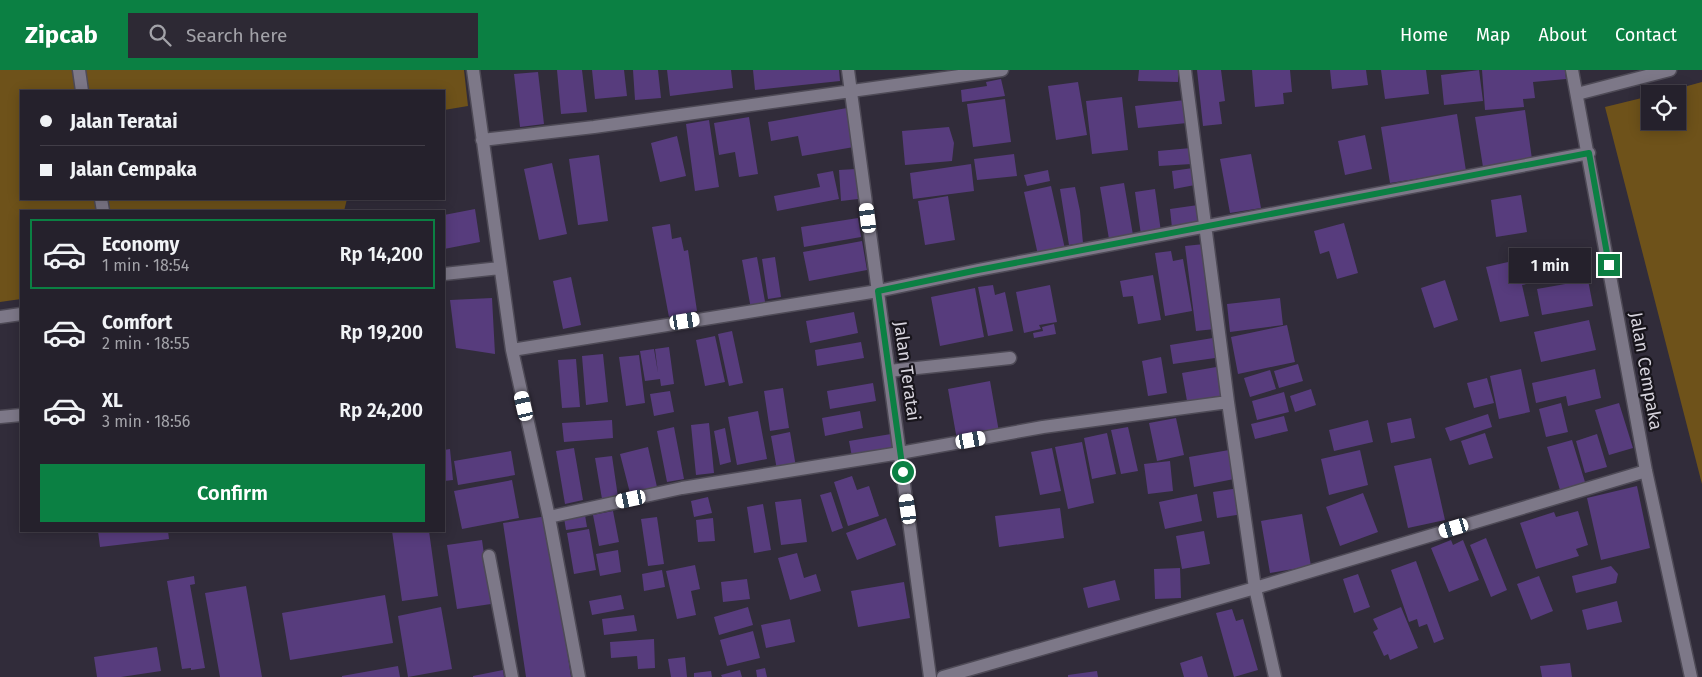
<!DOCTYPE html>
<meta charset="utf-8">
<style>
body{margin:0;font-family:"Fira Sans",sans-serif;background:#2d2934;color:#f1f3f6;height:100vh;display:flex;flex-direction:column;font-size:19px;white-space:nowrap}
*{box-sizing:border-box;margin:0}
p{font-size:16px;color:#a3a3a9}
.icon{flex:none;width:28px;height:28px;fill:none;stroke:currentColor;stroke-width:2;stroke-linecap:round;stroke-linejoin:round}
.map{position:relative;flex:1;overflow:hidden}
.drawer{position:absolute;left:20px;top:140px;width:425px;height:322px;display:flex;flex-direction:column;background:#25212c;border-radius:0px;box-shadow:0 2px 12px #0003,0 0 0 1px #423e48}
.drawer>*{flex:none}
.guide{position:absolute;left:20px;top:20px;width:425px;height:110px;border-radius:0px;box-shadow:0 2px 12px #0003,0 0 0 1px #423e48;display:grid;align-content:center;height:110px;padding:0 20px;background:#25212c}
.buttons{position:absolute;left:1641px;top:15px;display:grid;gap:10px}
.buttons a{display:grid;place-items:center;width:45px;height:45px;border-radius:0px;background:#25212c;box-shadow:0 2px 12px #0003,0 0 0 1px #423e48;font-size:25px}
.end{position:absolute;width:22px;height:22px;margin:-11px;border:6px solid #0b8043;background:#fff;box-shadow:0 0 0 2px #fff}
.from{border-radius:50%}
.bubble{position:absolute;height:35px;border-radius:0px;background:#25212c;box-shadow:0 2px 12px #0003,0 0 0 1px #423e48;font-size:16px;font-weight:600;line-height:35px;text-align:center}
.car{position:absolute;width:15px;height:30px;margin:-15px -8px;border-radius:6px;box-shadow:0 0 4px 1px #0007;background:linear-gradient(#fff 24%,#345 0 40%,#fff 0 76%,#345 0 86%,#fff 0)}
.guide b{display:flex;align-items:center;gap:18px;height:48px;font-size:19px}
.guide b+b{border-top:1px solid #423e48}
.guide i{width:12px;height:12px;background:#f1f3f6}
ul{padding:9px 0 0;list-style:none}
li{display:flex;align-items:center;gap:15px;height:70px;margin:0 10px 8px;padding:0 10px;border:2px solid transparent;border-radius:0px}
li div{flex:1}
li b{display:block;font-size:19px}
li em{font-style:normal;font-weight:600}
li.on{border-color:#0b8043}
li>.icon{width:45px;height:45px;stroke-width:1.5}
.cta{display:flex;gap:10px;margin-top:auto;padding:10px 20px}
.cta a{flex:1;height:58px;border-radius:0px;background:#0b8043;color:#fff;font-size:20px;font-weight:600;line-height:58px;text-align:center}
header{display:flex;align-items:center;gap:30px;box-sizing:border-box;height:70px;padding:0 25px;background:#0b8043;color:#fff}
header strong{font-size:24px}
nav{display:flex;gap:28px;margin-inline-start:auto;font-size:18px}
.search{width:350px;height:45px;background:#2d2934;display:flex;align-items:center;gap:12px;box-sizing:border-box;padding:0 18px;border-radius:0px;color:#a3a3a9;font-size:19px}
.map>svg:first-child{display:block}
.green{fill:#6e521a}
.building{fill:#573c7d}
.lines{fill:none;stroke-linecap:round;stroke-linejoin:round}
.minor-casing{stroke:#4e4a56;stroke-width:15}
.minor{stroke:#7d7888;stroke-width:12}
.route{stroke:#0b8043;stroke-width:6}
.labels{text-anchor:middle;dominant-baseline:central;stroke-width:4.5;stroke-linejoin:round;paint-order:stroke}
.street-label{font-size:18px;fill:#d7d4dd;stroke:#18151c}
</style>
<header>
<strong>Zipcab</strong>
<div class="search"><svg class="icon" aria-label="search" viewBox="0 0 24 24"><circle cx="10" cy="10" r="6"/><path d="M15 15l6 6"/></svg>Search here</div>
<nav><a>Home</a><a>Map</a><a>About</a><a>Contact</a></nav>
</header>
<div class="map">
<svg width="1702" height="607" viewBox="0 0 1702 607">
<rect width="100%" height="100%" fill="#312c3a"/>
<path class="green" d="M0 0H464L468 36 444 40V21H21V129H347L344 141H21V229L0 232Z
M1702 12V414L1605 37 1650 26V51H1678V24H1658Z"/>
<path class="building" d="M557 0H582L587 42 561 44Z
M592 0H624L627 26 595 29Z
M633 0H658L661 28 635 30Z
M667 0H731L733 18 670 26Z
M753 0H839L840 11 755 20Z
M1139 0H1178V12L1138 11Z
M1197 0H1221L1225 31 1219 32 1222 54 1203 56Z
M1252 0H1290L1292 22 1283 23 1284 34 1255 37Z
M1330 0H1366L1368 15 1332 19Z
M1381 0H1426L1429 24 1385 29Z
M1479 0 1483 31 1444 35 1441 5Z
M1482 0H1565L1566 9 1533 12 1535 28 1523 29 1524 37 1485 40Z
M538 2 544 54 520 57 514 4Z
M1001 9 1005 26 962 32 961 20 987 16 986 12Z
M1078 12 1087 65 1056 70 1048 16Z
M1122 27 1128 80 1092 84 1086 31Z
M1005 29 1011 72 973 77 967 34Z
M1185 30 1187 53 1138 58 1135 36Z
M847 38 854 77 802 86 798 66 771 71 768 52Z
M1525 40 1532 89 1483 97 1475 47Z
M1457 44 1466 101 1390 113 1381 57Z
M749 47 758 104 739 107 735 82 719 85 714 53Z
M709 50 719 117 695 121 686 54Z
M949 57 954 73 952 91 905 95 902 61Z
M1365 65 1372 99 1345 105 1338 71Z
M677 66 686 106 660 112 651 73Z
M1191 78 1192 94 1159 96 1158 81Z
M1014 84 1017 106 977 110 974 89Z
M1251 84 1261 138 1230 143 1220 89Z
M599 85 608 151 578 155 569 89Z
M552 93 567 164 539 170 524 99Z
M971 94 974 121 913 129 910 103Z
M1193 98 1195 115 1174 119 1172 101Z
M856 99 858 129 841 131 839 100Z
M1048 100 1050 111 1027 116 1024 105Z
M833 101 839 129 777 141 774 126 820 117 817 104Z
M1124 113 1133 165 1109 169 1100 117Z
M1051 116 1065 179 1038 185 1024 122Z
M1075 117 1080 141 1083 173 1069 175 1060 119Z
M1155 119 1161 162 1141 165 1135 122Z
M1521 125 1527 162 1496 167 1491 130Z
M948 126 955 170 925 175 918 131Z
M1198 135 1200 155 1172 158 1170 139Z
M475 139 480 172 444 179V145Z
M858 148 861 167 804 177 801 157Z
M1344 153 1358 203 1337 209 1329 181 1320 184 1314 161Z
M670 154 672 169 681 167 684 181 688 180 697 241 669 247 652 157Z
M862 171 867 200 809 211 803 182Z
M1204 174 1215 259 1196 261 1185 176Z
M1562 180 1568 205 1522 215 1529 246 1500 252 1486 197Z
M1171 181 1173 191 1183 189 1192 241 1165 246 1155 183Z
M757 187 766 237 751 239 742 190Z
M775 187 781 227 768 229 762 189Z
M1153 205 1161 250 1138 254 1133 226 1123 227 1120 211Z
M571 207 581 255 563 259 553 211Z
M1445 210 1458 250 1434 258 1421 218Z
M1588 210 1593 236 1542 245 1537 219Z
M993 215 995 225 1005 222 1013 261 988 266 978 217Z
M1050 215 1057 252 1039 255 1041 259 1024 263 1016 222Z
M975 218 984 267 940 276 931 227Z
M492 228 495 284 456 278 450 230Z
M1280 228 1283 255 1230 262 1227 234Z
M854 242 858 263 810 273 806 251Z
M1589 250 1596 280 1541 292 1534 262Z
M1054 254 1056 264 1034 268 1033 263 1043 261 1042 257Z
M1287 255 1295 292 1238 304 1231 267Z
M732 261 743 313 729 316 718 264Z
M715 266 725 312 705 316 696 270Z
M1219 267 1222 287 1173 294 1170 275Z
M861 272 864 288 817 296 815 280Z
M669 277 674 314 661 316 660 309 645 311 640 281 654 279 658 303 655 279Z
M603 284 608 332 586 335 582 286Z
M639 285 645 333 626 336 619 287Z
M1161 287 1167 323 1148 326 1142 291Z
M576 289 580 337 562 338 558 290Z
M1298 294 1303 311 1279 318 1274 301Z
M1222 296 1226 325 1187 331 1182 303Z
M1521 299 1530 342 1499 349 1490 306Z
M1595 299 1601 328 1568 336 1566 326 1536 333 1532 313Z
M1270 300 1276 319 1250 327 1244 308Z
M1487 308 1494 333 1474 338 1467 313Z
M990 311 999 362 957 370 948 319Z
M873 313 876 331 830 339 827 321Z
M783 318 789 358 770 361 764 321Z
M1311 319 1316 335 1295 342 1290 326Z
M670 321 674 342 654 346 650 324Z
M1284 322 1289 342 1257 350 1252 331Z
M1561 333 1568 362 1546 367 1539 339Z
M1619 333 1633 378 1609 385 1595 340Z
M758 341 767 389 737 395 728 347Z
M860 341 863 358 825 366 822 348Z
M1488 344 1492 357 1450 371 1445 358Z
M1284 346 1288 361 1255 369 1251 354Z
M1176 348 1184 385 1157 391 1149 353Z
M1411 348 1415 368 1391 373 1387 353Z
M612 350 613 368 564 372 562 353Z
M1368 350 1373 372 1334 381 1329 360Z
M709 353 714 403 696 405 691 355Z
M674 357 684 409 667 412 657 361Z
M1128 357 1138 401 1121 404 1111 360Z
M725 358 731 392 720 395 714 361Z
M790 362 796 397 777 400 771 366Z
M1107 363 1116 404 1092 409 1084 368Z
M1485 363 1493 388 1469 395 1461 371Z
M891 364 893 380 852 387 849 371Z
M1597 364 1607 397 1585 403 1576 371Z
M1572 370 1585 412 1560 420 1547 377Z
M1082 372 1094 433 1068 439 1055 377Z
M648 377 657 417 630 423 620 384Z
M574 378 583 430 565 434 556 381Z
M1052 378 1061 421 1040 425 1031 382Z
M450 379 453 410 444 411V380Z
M1229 380 1234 409 1194 417 1189 387Z
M1360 380 1368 415 1329 425 1321 389Z
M511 381 515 405 458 415 454 391Z
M612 386 618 427 602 429 595 388Z
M1431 388 1445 450 1408 458 1394 396Z
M1170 391 1173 421 1148 424 1144 394Z
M852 406 857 420 869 416 879 446 848 456 834 412Z
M512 410 519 448 462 459 454 421Z
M1637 416 1650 478 1601 490 1587 428Z
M1239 418 1243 444 1217 448 1213 422Z
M831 422 843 458 832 462 820 425Z
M1363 423 1378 462 1340 476 1326 437Z
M1197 424 1202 451 1165 459 1159 432Z
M708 427 712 443 694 447 691 431Z
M801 429 807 472 781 475 775 432Z
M763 434 771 480 754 483 747 437Z
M1060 438 1064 468 999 477 995 446Z
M613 441 619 472 599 476 593 445Z
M1578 441 1588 475 1576 479 1579 486 1536 499 1520 453 1554 442 1556 447Z
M1302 444 1311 496 1270 503 1261 451Z
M585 445 587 457 566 460 564 448Z
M547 446 571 607H526L503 453Z
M657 447 664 494 648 496 641 449Z
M713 448 715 471 698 472 696 450Z
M886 448 896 475 857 490 846 463Z
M589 459 596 500 574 504 567 463Z
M98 461H168L169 469 100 477Z
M392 461H429L438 526 402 531Z
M1204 461 1210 494 1182 499 1176 466Z
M1486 468 1507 520 1491 527 1470 475Z
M482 470 491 534 457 539 447 475Z
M1451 470 1453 475 1463 470 1479 510 1449 522 1431 478Z
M618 480 621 502 600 506 596 484Z
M797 483 804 508 816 504 821 521 790 530 778 488Z
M1416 491 1444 569 1434 573 1427 554 1419 557 1417 549 1409 552 1391 500Z
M695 495 700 519 691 521 696 545 677 549 666 501Z
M1611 496 1618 504 1616 513 1576 523 1572 506Z
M1180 498 1181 528 1155 529 1154 499Z
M662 500 665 517 644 521 642 504Z
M1358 504 1370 537 1354 543 1343 509Z
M194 506 195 514 190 515 205 598 191 600V598L182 599 167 511Z
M1539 506 1553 541 1531 550 1517 514Z
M747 509 750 529 723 532 721 512Z
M1115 510 1120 530 1088 538 1083 518Z
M904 512 910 548 858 557 851 521Z
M246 516 262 607H220L205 523Z
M385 525 393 573 290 590 282 543Z
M621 525 624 539 592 545 589 531Z
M1617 531 1622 552 1587 560 1582 540Z
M441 537 452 599 408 607 398 546Z
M748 537 753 555 719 565 714 547Z
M1401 537 1418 578 1390 590 1388 584 1384 586 1373 562 1378 559 1373 549Z
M1232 539 1236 551 1243 549 1258 600 1234 607 1216 543Z
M634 545 637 561 604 565 602 549Z
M790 549 795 572 766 578 761 555Z
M753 561 760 588 727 596 720 570Z
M654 569 655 598 638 599 637 586 611 588 610 572Z
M157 577 161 601 121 607H97L94 587Z
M1202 586 1208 607H1184L1180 593Z
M685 587 687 607H671L668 589Z
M1570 593 1572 607H1542L1540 596Z
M398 596 400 607H342V606Z
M765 598 767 607H757L756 600Z
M503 600 504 607H473V606Z
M740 600 742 607H722L721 605Z
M711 601 712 607H694V603Z
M1097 601 1098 607H1068V605Z"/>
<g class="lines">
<g class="minor-casing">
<path id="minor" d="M79 0 82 21
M473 0 512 280 549 447 579 607
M848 0 930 607
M1185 0 1228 332 1255 518 1275 607
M1572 0 1646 401 1691 607
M1577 24 1670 0
M482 70 594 57 1002 0
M101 129 103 141
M444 204 500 198
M0 247 21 244
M512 280 878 221 978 200 1589 83
M889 301 1010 288
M0 347 21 345
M549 447 682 418 900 383 1043 357 1228 332
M489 486 512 607
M943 607 1255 518 1646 401"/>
</g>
<use href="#minor" class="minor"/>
</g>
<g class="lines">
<path class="route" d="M903 402 878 221 978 200 1589 83 1609 195"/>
</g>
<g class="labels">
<g class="street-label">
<text transform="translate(907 301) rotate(82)">Jalan Teratai</text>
<text transform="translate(1646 301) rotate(80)">Jalan Cempaka</text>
</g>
</g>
</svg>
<div class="buttons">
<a><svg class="icon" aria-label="locate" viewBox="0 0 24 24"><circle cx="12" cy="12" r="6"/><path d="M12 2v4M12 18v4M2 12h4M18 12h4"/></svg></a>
</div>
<i class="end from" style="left:903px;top:402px"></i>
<i class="end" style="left:1609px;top:195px"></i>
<div class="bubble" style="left:1509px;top:178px;width:82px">1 min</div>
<i class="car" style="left:868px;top:148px;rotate:353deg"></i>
<i class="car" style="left:685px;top:251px;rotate:81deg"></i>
<i class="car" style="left:524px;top:336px;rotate:347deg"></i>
<i class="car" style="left:971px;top:370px;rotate:80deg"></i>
<i class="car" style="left:631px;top:429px;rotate:258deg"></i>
<i class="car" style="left:908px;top:439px;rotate:352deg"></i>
<i class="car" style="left:1454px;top:458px;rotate:253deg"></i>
<div class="guide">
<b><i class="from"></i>Jalan Teratai</b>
<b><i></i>Jalan Cempaka</b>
</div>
<section class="drawer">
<ul>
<li class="on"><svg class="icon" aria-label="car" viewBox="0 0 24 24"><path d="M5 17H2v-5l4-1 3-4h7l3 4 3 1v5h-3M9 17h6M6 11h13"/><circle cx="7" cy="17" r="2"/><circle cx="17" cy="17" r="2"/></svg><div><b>Economy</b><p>1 min · 18:54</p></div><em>Rp 14,200</em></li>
<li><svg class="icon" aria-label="car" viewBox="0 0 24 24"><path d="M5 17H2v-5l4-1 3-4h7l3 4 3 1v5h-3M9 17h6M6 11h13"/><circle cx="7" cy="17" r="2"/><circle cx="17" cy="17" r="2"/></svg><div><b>Comfort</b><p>2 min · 18:55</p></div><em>Rp 19,200</em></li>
<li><svg class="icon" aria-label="car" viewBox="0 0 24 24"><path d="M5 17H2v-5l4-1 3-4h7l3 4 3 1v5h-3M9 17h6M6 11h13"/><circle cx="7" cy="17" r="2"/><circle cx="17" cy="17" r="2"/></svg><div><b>XL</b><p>3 min · 18:56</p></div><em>Rp 24,200</em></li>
</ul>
<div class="cta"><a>Confirm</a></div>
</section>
</div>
